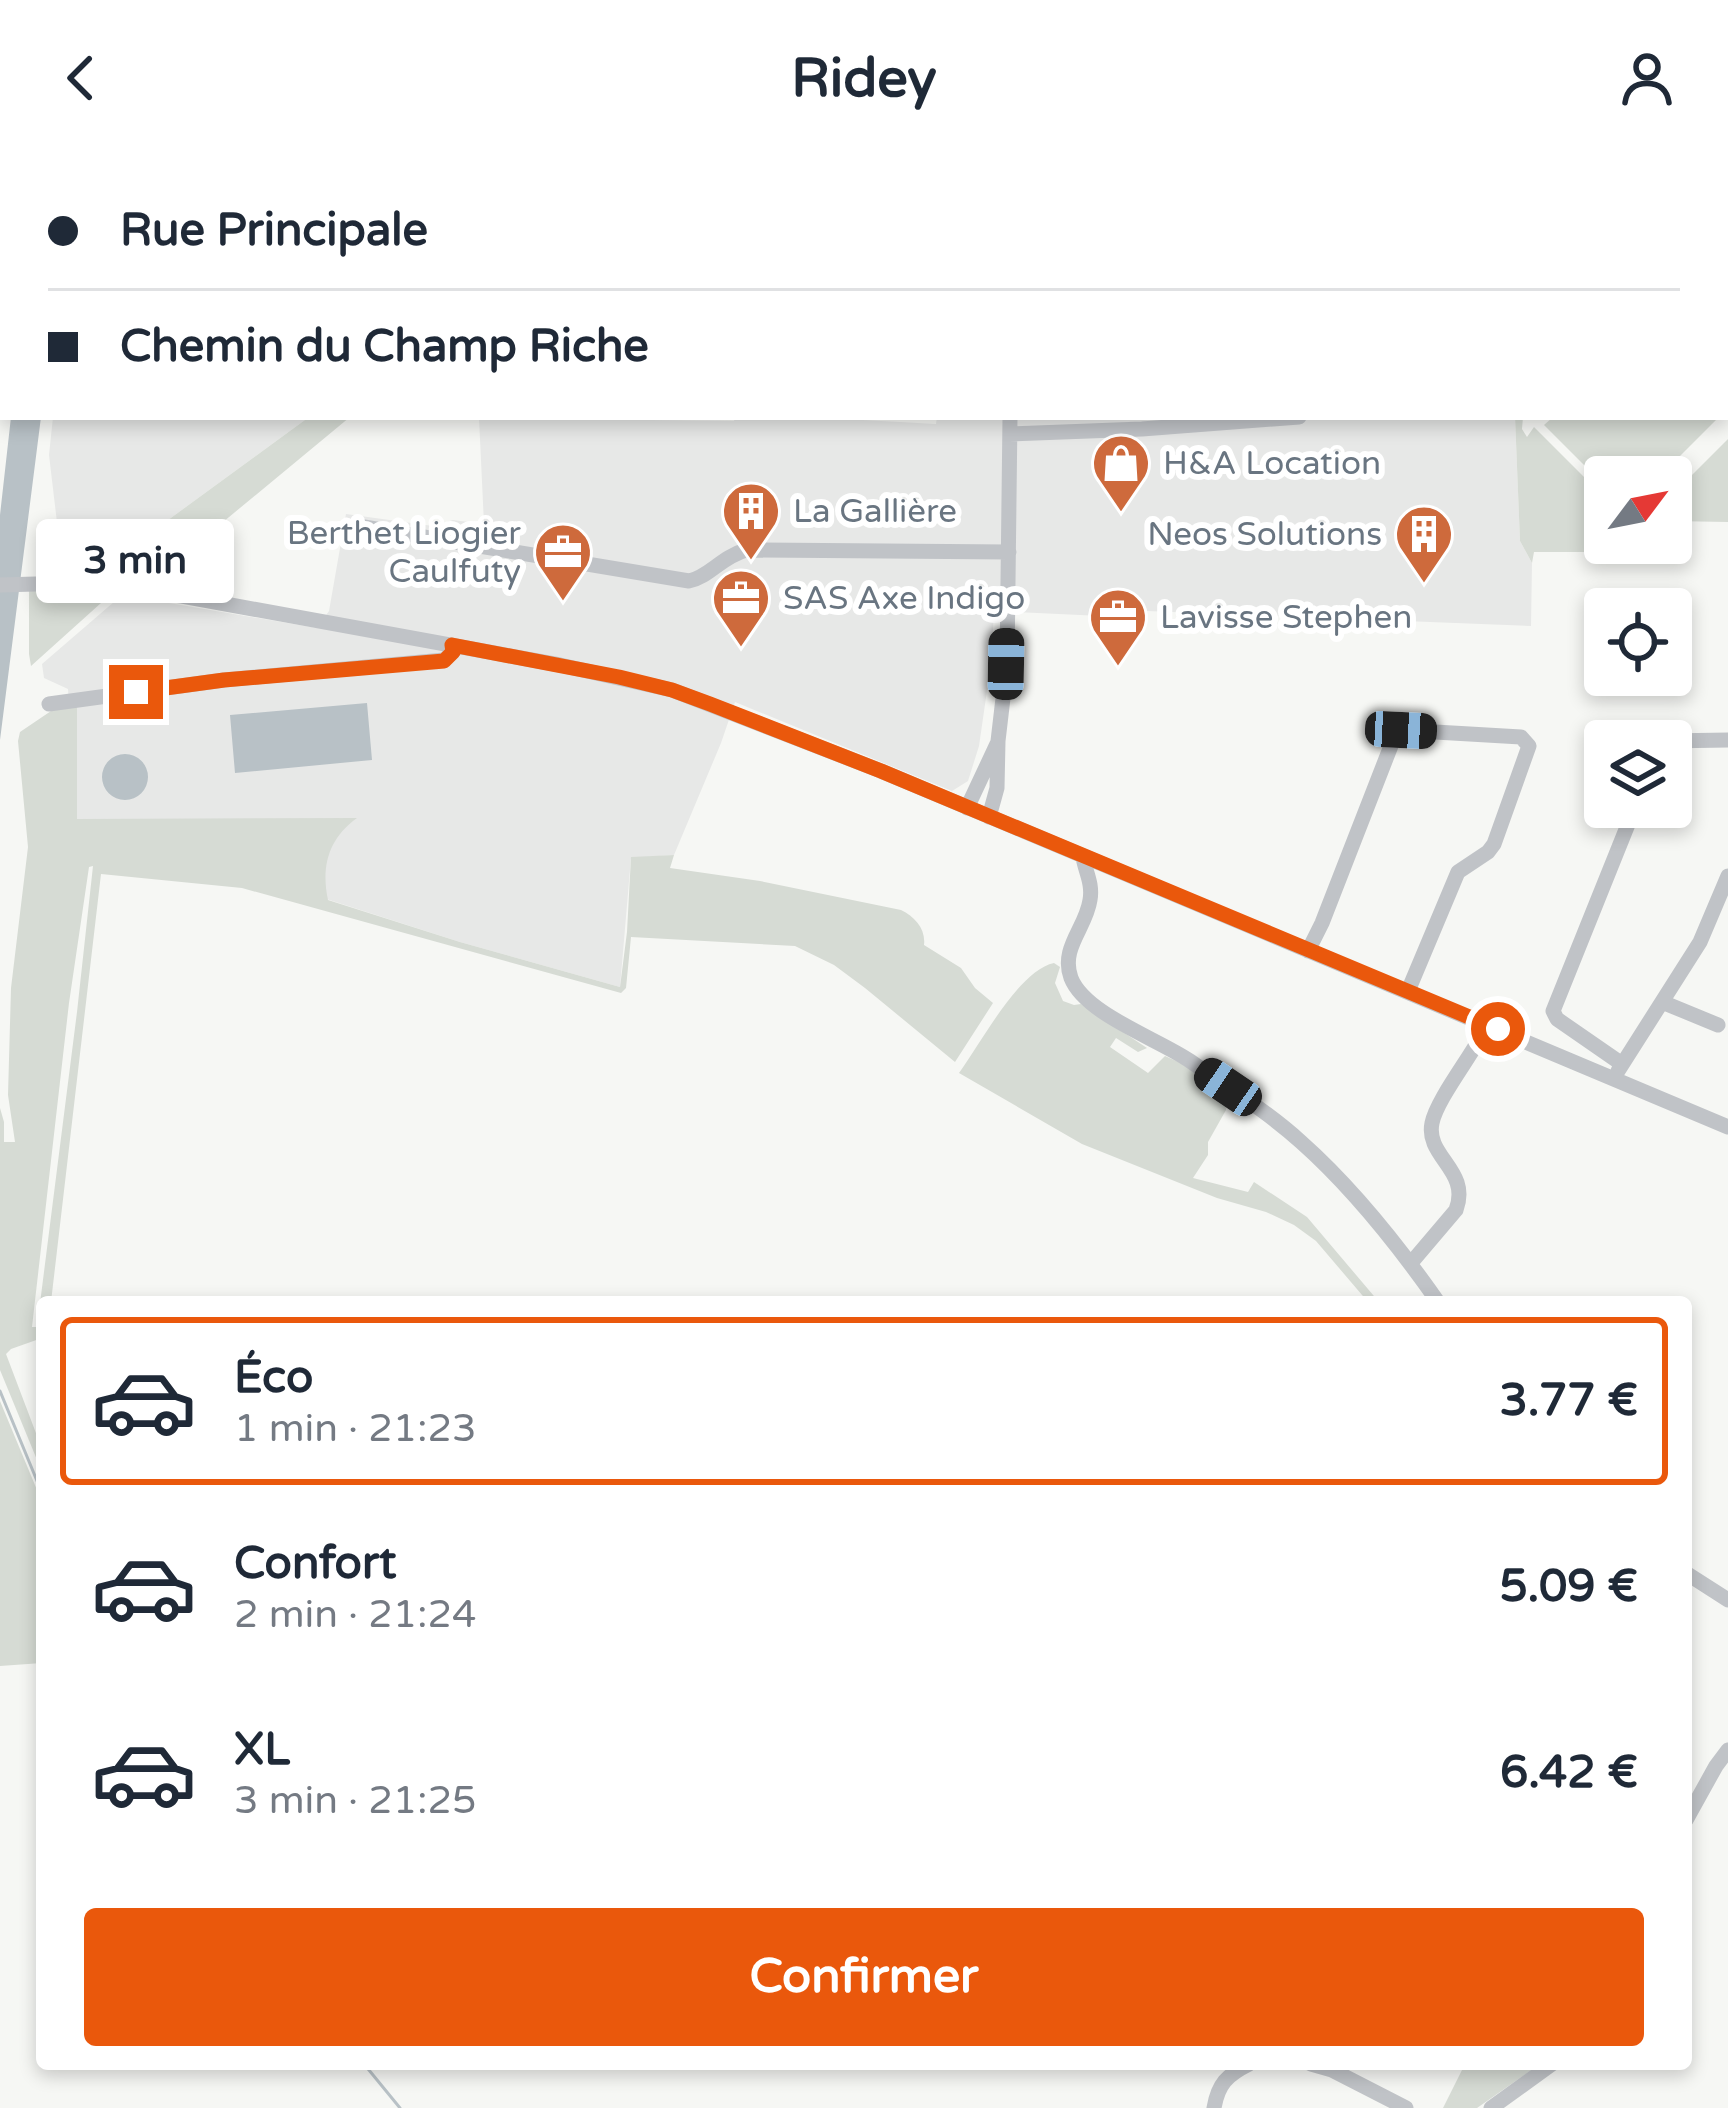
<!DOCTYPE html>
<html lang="fr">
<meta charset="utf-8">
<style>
body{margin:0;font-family:"Varela Round",sans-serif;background:#f2f2f3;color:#1f2937;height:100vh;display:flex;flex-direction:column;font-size:45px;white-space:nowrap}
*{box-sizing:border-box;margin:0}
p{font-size:39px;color:#747a83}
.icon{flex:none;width:66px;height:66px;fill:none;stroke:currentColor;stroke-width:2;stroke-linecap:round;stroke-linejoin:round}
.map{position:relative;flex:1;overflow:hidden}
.panel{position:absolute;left:36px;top:1140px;width:1656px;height:774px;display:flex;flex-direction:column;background:#fff;border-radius:12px;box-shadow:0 6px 18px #0003}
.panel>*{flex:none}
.hud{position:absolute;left:0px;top:0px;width:1728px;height:264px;box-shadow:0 6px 18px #0003;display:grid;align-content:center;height:264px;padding:0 48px;background:#fff}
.needle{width:78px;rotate:58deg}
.buttons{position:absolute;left:1584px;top:300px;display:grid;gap:24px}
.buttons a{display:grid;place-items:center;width:108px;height:108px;border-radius:12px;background:#fff;box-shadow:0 6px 18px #0003;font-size:60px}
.end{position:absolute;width:54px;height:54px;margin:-27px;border:15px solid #ea580c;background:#fff;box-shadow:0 0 0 6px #fff}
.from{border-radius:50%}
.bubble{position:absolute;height:84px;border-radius:12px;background:#fff;box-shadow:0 6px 18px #0003;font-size:39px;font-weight:700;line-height:84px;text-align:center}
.car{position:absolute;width:36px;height:72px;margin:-36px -18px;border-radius:15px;box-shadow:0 0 9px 3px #0007;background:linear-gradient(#222 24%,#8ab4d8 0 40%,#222 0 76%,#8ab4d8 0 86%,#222 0)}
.hud b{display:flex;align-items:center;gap:42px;height:114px;font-size:45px}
.hud b+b{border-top:3px solid #e0e1e3}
.hud i{width:30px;height:30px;background:#1f2937}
ul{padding:21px 0 0;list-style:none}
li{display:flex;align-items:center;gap:36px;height:168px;margin:0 24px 18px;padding:0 24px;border:6px solid transparent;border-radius:12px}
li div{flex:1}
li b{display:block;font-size:45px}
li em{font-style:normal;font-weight:700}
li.on{border-color:#ea580c}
li>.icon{width:108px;height:108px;stroke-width:1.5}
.cta{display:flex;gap:24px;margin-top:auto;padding:24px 48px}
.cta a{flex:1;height:138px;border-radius:12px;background:#ea580c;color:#fff;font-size:48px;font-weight:700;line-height:138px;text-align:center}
header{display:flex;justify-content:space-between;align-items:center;height:156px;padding:0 48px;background:#fff;font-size:54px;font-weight:700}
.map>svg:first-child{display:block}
.built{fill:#e7e8e7}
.green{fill:#d6dbd4;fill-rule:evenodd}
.water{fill:#b8c1c6}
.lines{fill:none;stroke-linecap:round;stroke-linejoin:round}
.stream{stroke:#b8c1c6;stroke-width:3}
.minor{stroke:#c0c3c7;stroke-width:15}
.rail-casing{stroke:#a0a5aa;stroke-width:8}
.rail{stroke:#fff;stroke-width:3;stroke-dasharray:9;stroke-linecap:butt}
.route{stroke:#ea580c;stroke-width:15}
.labels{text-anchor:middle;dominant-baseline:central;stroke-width:12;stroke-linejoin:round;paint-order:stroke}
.poi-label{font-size:33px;fill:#697581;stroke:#fff;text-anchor:start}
</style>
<header><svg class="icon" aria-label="back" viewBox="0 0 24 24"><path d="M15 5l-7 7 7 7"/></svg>Ridey<svg class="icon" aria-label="person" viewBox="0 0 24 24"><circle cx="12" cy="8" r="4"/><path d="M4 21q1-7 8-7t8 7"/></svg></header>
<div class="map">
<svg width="1728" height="1952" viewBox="0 0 1728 1952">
<rect width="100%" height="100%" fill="#f6f7f4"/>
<path class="built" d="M84 0H1236V3H83Z
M53 261H309L127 394 125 420 63 417 49 299Z
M735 261H808L936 268 937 261H1515L1520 385 1532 407 1531 470 1147 455 1144 462 994 455 991 507 979 590 968 625 952 635 735 546 721 587 674 699 631 702 620 831 460 786 77 663 68 533 44 522 42 508 122 439 317 472 329 455 346 358 433 370 453 364 484 368 479 262 734 265Z"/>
<path class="green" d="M309 261H350L194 390 184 402 192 416 191 430 125 420 127 394Z
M1515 261H1523L1522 273 1527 281 1534 271 1605 342V387H1608V396H1534L1532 407 1520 385Z
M1553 261H1719L1659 321H1605V330L1544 269Z
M1728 283V366L1671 365V340Z
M62 431 72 437 111 438 31 510 29 498V434Z
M77 550V663L357 662C328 683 321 711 328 744L460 786 620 831 627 776 631 701 674 699 670 712 760 725 901 754C915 761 926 773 924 789L961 812 975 832 993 847 955 906 865 832 834 809 795 790 631 781 626 832 621 837 242 732 101 718 51 1146H42V1182L11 1193 6 1198 42 1293V1316L0 1214V952L4 966V986H15L8 939 11 832 28 691 18 585 20 576 54 553ZM93 710 77 856 37 1171H32L69 847 89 711Z
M1054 807 1060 811 1055 827 1063 845 1074 849 1081 848 1147 892 1138 896 1116 882 1110 891 1148 917 1165 900 1183 908 1225 941 1226 954 1208 986V999L1193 1022 1248 1036 1254 1026 1307 1061 1379 1146H1368L1316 1085 1294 1069 1266 1056 1217 1042 1082 988 959 917C981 887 1019 814 1054 807Z
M0 1245 42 1346V1507L0 1510Z
M1465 1908H1540L1477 1952H1443Z"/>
<path class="water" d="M11 261H41L0 584V359Z
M367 547 372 604 235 617 230 559Z
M102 621a23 23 0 1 1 46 0a23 23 0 1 1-46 0Z"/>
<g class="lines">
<path class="stream" d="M0 1235 42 1337
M364 1908 400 1952"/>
<path class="minor" d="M1015 1 1029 3
M1725 122 1728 123
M1010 278 1142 273 1299 261
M358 370 689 425C709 421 721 401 746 394L1009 396
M0 429 71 427 182 440 560 509 672 534 881 615 1728 971
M49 548 224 524 444 504 453 496 452 489
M1666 585 1728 584
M967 652 997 588
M989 661 997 632 998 585 1007 508 1010 261
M1083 701C1085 715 1093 727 1090 744 1086 772 1060 792 1071 822 1085 858 1158 883 1190 905 1227 931 1267 955 1301 986 1354 1033 1398 1089 1438 1146
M1308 795 1322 767 1396 577 1401 574 1521 581 1529 590 1494 688 1488 696 1458 716 1408 835
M1662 846 1718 869
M1622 908 1557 863 1553 855 1635 651
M1618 915 1700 786 1728 720
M1411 1107 1456 1054C1471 1014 1425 1001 1432 967 1437 942 1475 896 1487 869
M1686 1417 1728 1444
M1686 1664 1716 1610 1728 1594
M1311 1908 1332 1914 1406 1952
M1214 1952C1218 1928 1227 1919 1249 1908
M1491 1952 1552 1908"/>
<g class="rail-casing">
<path id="rail" d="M1133 0 1151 3
M1725 101 1728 102"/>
</g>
<use href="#rail" class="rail"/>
</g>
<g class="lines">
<path class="route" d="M136 536 224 524 444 505 453 496 452 489 619 521 672 534 710 548 881 615 1498 873"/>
</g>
<defs>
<g id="shop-pin" transform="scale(3)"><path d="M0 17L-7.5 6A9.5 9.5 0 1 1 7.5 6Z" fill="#ce6a3c" stroke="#fff"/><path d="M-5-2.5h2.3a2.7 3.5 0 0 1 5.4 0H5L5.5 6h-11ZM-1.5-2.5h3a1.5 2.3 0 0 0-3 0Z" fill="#fff"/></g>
<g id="building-pin" transform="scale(3)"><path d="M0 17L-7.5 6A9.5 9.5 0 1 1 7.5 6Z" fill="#ce6a3c" stroke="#fff"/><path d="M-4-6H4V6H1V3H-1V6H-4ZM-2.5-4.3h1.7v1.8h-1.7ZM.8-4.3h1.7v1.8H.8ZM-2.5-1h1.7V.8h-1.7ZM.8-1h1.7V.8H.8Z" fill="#fff"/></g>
<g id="office-pin" transform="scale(3)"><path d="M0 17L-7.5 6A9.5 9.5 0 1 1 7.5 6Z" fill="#ce6a3c" stroke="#fff"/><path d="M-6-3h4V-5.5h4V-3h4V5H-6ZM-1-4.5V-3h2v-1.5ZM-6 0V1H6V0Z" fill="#fff"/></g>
</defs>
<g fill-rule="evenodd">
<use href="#shop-pin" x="1121" y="307"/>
<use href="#building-pin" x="751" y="355"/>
<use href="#building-pin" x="1424" y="378"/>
<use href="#office-pin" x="563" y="396"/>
<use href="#office-pin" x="741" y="442"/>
<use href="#office-pin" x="1118" y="461"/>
</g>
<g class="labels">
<g class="poi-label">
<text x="1163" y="307">H&amp;A Location</text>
<text x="793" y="355">La Gallière</text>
<text x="521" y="377" text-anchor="end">Berthet Liogier<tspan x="521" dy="38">Caulfuty</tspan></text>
<text x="1382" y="378" text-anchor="end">Neos Solutions</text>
<text x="783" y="442">SAS Axe Indigo</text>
<text x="1160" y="461">Lavisse Stephen</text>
</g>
</g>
</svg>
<div class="buttons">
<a><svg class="needle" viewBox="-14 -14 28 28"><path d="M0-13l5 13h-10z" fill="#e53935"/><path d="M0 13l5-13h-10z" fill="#747a83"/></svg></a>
<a><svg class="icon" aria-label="locate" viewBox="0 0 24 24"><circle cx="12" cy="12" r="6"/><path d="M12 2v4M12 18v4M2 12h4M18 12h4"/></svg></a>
<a><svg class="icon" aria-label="layers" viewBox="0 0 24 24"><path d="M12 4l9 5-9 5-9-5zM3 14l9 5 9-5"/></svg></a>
</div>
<i class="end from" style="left:1498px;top:873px"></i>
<i class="end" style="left:136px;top:536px"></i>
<div class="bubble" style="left:36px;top:363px;width:198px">3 min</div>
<i class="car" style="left:1006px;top:508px;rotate:1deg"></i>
<i class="car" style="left:1401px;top:574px;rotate:93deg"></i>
<i class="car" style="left:1228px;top:931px;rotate:304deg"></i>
<div class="hud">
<b><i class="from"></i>Rue Principale</b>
<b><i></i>Chemin du Champ Riche</b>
</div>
<section class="panel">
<ul>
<li class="on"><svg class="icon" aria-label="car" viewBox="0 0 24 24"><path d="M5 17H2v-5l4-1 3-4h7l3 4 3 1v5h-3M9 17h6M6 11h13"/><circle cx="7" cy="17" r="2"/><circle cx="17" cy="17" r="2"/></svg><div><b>Éco</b><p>1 min · 21:23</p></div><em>3.77 €</em></li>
<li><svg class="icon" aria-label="car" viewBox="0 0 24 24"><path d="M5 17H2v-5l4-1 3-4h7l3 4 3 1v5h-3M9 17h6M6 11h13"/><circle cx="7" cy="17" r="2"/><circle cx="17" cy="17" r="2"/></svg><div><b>Confort</b><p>2 min · 21:24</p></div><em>5.09 €</em></li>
<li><svg class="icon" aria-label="car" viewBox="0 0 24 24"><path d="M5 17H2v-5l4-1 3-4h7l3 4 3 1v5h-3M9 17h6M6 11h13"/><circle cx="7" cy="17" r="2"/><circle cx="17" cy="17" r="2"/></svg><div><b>XL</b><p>3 min · 21:25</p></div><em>6.42 €</em></li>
</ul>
<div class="cta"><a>Confirmer</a></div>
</section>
</div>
